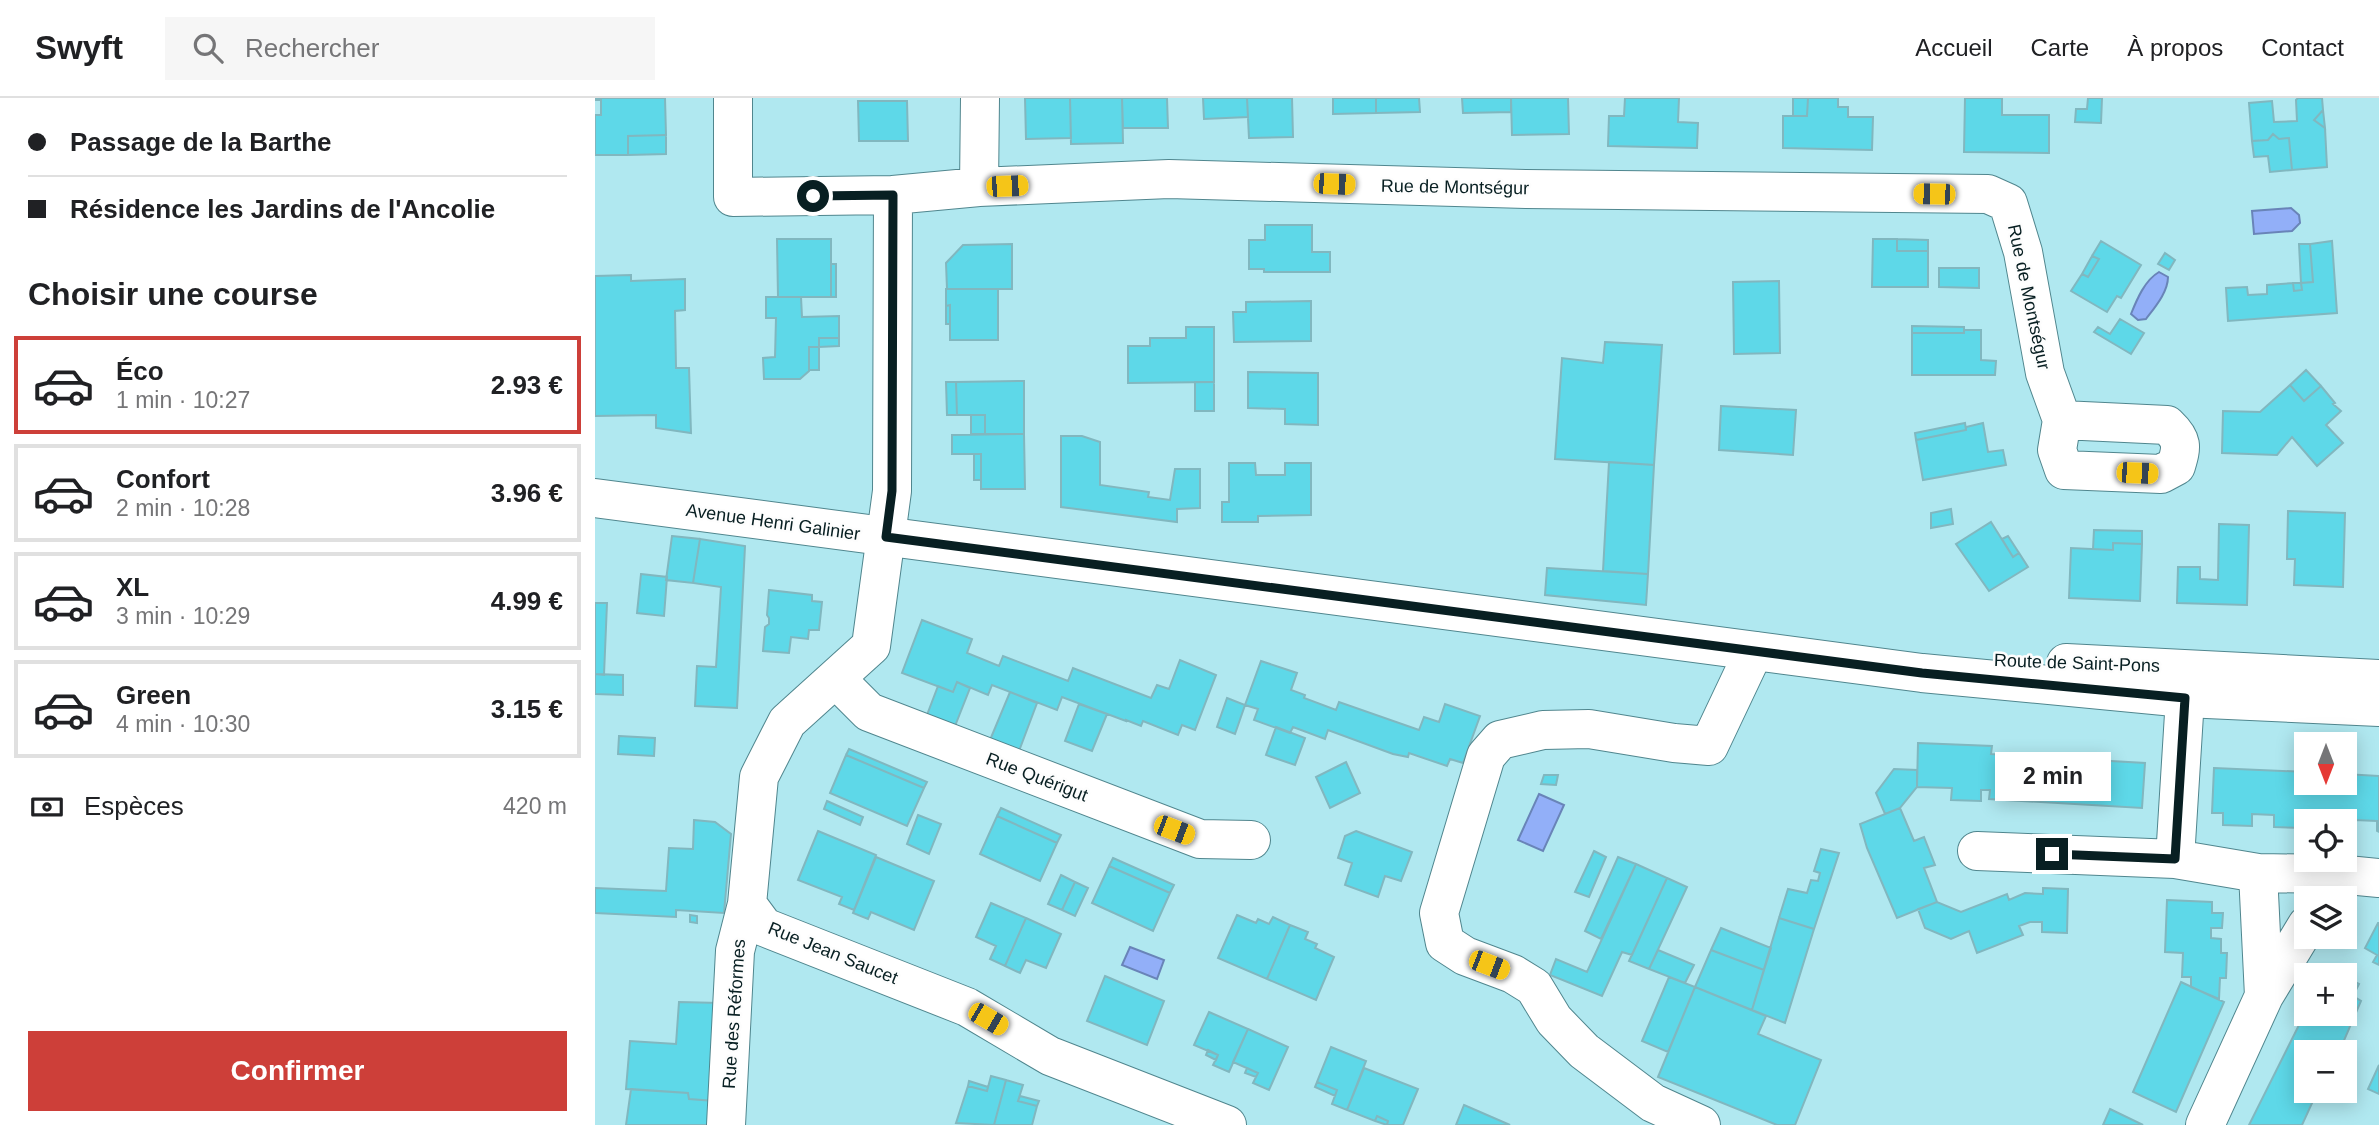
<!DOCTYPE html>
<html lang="fr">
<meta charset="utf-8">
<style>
body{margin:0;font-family:Arial,sans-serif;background:#f6f6f6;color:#202124;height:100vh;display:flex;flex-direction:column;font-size:26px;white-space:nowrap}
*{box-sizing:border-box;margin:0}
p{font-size:23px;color:#757577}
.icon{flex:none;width:38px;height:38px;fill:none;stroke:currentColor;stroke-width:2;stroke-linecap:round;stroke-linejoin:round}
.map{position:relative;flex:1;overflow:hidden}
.side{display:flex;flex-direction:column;background:#fff;width:595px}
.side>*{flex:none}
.guide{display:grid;align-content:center;height:154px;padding:0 28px;background:#fff}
.needle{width:46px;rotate:180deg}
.controls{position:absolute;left:1699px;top:634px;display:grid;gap:14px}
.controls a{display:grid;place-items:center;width:63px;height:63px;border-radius:0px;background:#fff;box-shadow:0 4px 18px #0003;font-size:35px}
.end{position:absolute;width:32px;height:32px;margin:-16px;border:9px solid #081f22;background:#fff;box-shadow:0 0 0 4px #fff}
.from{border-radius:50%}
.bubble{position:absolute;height:49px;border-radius:0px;background:#fff;box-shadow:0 4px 18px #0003;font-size:23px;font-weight:600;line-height:49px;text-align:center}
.car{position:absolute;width:21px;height:42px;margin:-21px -10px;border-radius:9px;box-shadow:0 0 5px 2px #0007;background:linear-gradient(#f5c518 24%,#345 0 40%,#f5c518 0 76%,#345 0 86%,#f5c518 0)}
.guide b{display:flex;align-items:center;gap:24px;height:66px;font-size:26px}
.guide b+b{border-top:2px solid #e0e0e0}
.guide i{width:18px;height:18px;background:#202124}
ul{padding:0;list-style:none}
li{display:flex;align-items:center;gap:21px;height:98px;margin:0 14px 10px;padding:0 14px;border:4px solid #e0e0e0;border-radius:0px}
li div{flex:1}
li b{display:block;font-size:26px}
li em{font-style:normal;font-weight:600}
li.on{border-color:#cd3f39}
li>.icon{width:63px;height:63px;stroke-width:1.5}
h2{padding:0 28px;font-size:32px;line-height:84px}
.pay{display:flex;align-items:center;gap:18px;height:77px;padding:0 28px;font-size:26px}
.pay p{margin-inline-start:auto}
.button{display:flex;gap:14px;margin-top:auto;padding:14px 28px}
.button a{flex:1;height:80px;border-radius:0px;background:#cd3f39;color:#fff;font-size:28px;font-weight:600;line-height:80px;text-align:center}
header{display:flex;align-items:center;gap:42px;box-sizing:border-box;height:98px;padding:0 35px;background:#fff;border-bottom:2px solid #e0e0e0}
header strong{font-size:33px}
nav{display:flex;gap:38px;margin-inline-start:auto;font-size:24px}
.search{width:490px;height:63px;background:#f6f6f6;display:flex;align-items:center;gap:18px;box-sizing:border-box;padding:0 24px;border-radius:0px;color:#757577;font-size:26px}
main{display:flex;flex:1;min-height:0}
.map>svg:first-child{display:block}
.water{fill:#92aff8;stroke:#6984b8;stroke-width:2}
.building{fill:#5ed8e8;stroke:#81b7bf;stroke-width:2}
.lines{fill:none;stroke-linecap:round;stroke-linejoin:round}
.minor-casing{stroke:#50868e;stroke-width:40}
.major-casing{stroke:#50868e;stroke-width:40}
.minor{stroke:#fff;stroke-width:38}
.major{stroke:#fff;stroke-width:38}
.route{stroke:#081f22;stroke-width:9}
.labels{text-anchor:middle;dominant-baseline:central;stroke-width:5;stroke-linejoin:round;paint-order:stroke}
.street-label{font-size:18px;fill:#081f22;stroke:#fdfdfd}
</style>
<header>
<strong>Swyft</strong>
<div class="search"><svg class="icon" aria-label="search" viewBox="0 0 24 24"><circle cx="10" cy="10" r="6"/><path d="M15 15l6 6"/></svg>Rechercher</div>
<nav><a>Accueil</a><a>Carte</a><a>À propos</a><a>Contact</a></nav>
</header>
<main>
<section class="side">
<div class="guide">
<b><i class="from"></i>Passage de la Barthe</b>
<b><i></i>Résidence les Jardins de l'Ancolie</b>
</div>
<h2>Choisir une course</h2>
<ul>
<li class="on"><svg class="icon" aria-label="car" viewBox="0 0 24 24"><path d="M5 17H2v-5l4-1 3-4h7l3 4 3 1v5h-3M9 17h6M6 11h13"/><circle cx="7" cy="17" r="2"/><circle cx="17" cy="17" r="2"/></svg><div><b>Éco</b><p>1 min · 10:27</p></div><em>2.93 €</em></li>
<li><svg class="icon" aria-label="car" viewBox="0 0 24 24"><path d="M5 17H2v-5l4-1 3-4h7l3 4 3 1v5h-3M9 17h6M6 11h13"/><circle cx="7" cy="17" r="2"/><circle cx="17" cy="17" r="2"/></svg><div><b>Confort</b><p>2 min · 10:28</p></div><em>3.96 €</em></li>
<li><svg class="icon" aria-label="car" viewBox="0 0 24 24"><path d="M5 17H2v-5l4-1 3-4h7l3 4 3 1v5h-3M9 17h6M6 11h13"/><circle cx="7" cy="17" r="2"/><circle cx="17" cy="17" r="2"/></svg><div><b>XL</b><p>3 min · 10:29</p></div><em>4.99 €</em></li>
<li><svg class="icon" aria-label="car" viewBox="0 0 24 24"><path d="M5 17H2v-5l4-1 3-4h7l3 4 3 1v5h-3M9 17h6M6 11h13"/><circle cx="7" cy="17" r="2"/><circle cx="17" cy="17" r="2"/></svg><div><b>Green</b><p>4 min · 10:30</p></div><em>3.15 €</em></li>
</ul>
<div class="pay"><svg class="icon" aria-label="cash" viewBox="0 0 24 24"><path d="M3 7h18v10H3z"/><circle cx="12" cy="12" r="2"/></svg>Espèces<p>420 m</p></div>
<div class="button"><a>Confirmer</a></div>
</section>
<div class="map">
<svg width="1784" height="1027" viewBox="0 0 1784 1027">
<rect width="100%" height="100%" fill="#b0e8f0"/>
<path class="water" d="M1696 110 1704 117 1705 125 1697 133 1659 136 1657 113Z
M1564 174 1573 179C1573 194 1560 209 1551 221L1543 222 1536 216C1542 201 1550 182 1564 174Z
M944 696 969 707 948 753 923 742Z
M535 849 569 862 562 881 527 867Z"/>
<path class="building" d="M0 0H70L71 37 33 38V57H0V17H6V2H0Z
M430 0H475L476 40 431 41Z
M475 0H527L528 45 476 46Z
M527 0H572L573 30H528Z
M608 0H652L653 19 609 21Z
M652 0H697L698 39 654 40Z
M738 0H781V15L738 16Z
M781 0H824L825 14 781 15Z
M867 0H916V14L868 15Z
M916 0H973L974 36 917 37Z
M1030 0H1084L1083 24 1103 25 1102 50 1013 48 1014 18H1029Z
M1198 0H1213L1212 18H1198Z
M1213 0H1243V9H1253V19H1278L1277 52 1188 50V18H1212Z
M1370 0H1407V17H1454V55L1369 54Z
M1493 0H1507L1506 25 1480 24 1481 11H1492Z
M1703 0H1727L1728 12 1719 22 1730 30 1732 69 1697 72 1694 40 1684 41 1678 36 1673 42 1657 43 1654 5 1677 3 1679 24 1702 23 1701 2Z
M263 3H312L313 43H264Z
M1728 12 1730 30 1719 22Z
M1678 36 1684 41 1694 40 1697 72 1675 74 1673 58 1659 59 1657 43 1673 42Z
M71 37V56L33 57V38Z
M670 127H717V154H735V174H669V171H654V142H670Z
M182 141H236V199H183Z
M1278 141H1302V153H1333V189H1277Z
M1302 141 1333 142V153H1302Z
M1506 143 1546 167 1526 200 1522 198 1512 214 1476 193 1487 176 1493 179 1504 161 1497 158Z
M1737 143 1742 215 1633 223 1631 190 1652 189 1653 197 1672 196V187L1698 185 1699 193 1707 192 1706 185 1718 184 1715 146Z
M417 146V191H352L351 165 368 147Z
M1704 146H1715L1718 184 1706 185Z
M1570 155 1580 162 1574 172 1563 166Z
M1497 158 1504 161 1493 179 1487 176Z
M236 166H241V199H236Z
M1344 170H1384V190L1344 189Z
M36 177V183L90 181V212L80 213 81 270H94L96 335 61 330V317L0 318V178Z
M1184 183 1185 255 1139 256 1138 184Z
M1698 185H1706L1707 192 1699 193Z
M351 191H403V242H355V207L351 208Z
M171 199H206L207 219 244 218V240H224V249H214V273L205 281H169L168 260 180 259 181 220H171Z
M716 203V243L639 244 638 214H651V204Z
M355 207V226H351V208Z
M1525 221 1549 235 1536 256 1499 234 1503 229 1515 236Z
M1317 228 1369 229V235H1317Z
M591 229H619V284L533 285V248H555V240H591Z
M1369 232H1386V262L1401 263 1400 277H1317V235H1369Z
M224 240H244V248L224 249Z
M1010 244 1067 247 1059 367 960 361 967 260 1008 265Z
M214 249H224V272H214Z
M1711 272 1726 288 1709 303 1695 287Z
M653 274 723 275V327L690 326V311L653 310Z
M429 283V336H390V317H362L361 284Z
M351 284H361L362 317H352Z
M600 284H619V313H600Z
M1695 287 1709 303 1726 288 1740 305 1738 306 1746 313 1731 327 1748 345 1722 368 1697 339 1682 357 1627 355 1628 313 1665 314Z
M1126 308 1201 312 1198 357 1124 352Z
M376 317H390V336H376Z
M1370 325 1371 332 1321 342 1320 335Z
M1388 325 1393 354 1408 352 1411 367 1328 382 1321 342 1371 332V329Z
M429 336 430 391H386V356H357V337Z
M466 338H487L505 344V387L554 394 553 399 575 402 580 371H605V410L582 411V424L466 409Z
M379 356H386V382H379Z
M1014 364 1059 367 1053 476 1008 473Z
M634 365H660L661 377H690V365H716V417L663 418V424H627V404H634Z
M1356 411 1358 426 1336 430V415Z
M1693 413 1750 415 1748 489 1699 487 1700 461H1692Z
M1396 424 1418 459 1424 455 1433 469 1394 493 1361 446Z
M1624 426 1654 427 1652 507 1582 505 1583 469H1605V481L1623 482Z
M1499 432 1547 433V446L1518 445V452L1498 451Z
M77 438 105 441 98 485 71 482Z
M1413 438 1424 455 1418 459 1407 441Z
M105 441 150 448 142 610 100 608 102 568 121 569 126 489 98 485Z
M1518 445 1547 446 1545 503 1474 500 1476 450 1518 452Z
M952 470 1053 476 1051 507 950 497Z
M46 476 72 479 69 518 42 515Z
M174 492 217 497V503L227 504 224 532H214L213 541 196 539 194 555 168 553 170 529 174 526V520L172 517Z
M0 505H12L9 577 0 576Z
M327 522 377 541 372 555 404 568 408 558 473 583 478 570 556 600 562 587 574 591 585 562 621 577 600 632 587 627 583 637 548 623 546 628 531 622V623L467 599 462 612 397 587 393 597 362 584 358 594 307 575Z
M666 563 702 575 696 592 710 597 709 600 741 612 744 604 824 632 829 619 844 624 850 606 885 618 868 665 855 661 852 668 814 655 813 659 798 656 733 632 730 641 698 629 695 635 659 622 663 611 650 607Z
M0 576 28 577V597L0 596Z
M362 584 375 590 360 628 332 617 343 588 358 594Z
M415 594 442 605 424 653 395 642Z
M632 600 650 607 640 636 622 629Z
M484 606 512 616 497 653 470 643Z
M681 629 710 640 700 667 671 657Z
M24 638 60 640 59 658 23 656Z
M1323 645 1397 648 1396 656 1550 665 1547 710 1394 701 1395 692H1386V703L1356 702 1357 690 1322 689Z
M254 651 332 684 329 690 251 657Z
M251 657 329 690 312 728 235 695Z
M751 664 765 695 735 710 721 679Z
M1619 670 1712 674V684H1750V676L1784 678V734L1782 733V723L1760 722V733H1750V723H1731V721L1708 719V730L1679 729V717L1657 716V728L1628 727V715H1617Z
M1299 671 1322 672V689L1305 710 1290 716 1281 695Z
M949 677H963L961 687 946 686Z
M232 703 268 719 265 727 229 711Z
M406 710 466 737 462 745 402 718Z
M1305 710 1319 743 1329 739 1340 767 1329 770 1342 804 1302 820 1272 750 1265 726Z
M323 717 346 726 334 756 312 746Z
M402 718 462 745 445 783 385 756Z
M99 722 120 724 136 736 129 815 81 812V819L0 815V790L71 793 74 750 98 751Z
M223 733 281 757 259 812 244 806 247 799 203 782Z
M761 733 817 754 806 783 790 778 783 799 750 787 757 765 743 760 750 738Z
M1226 751 1244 755 1219 831 1184 820 1193 791 1212 795 1216 782 1223 783 1225 775 1219 773Z
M999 753 1011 759 994 799 980 794Z
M281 759 339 783 319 832 276 814 273 821 258 815Z
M1023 759 1041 766 1006 841 990 833Z
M518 760 579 787 575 795 514 768Z
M1041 766 1072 780 1037 857 1027 854 1007 898 955 877 961 861 992 874Z
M514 768 575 795 558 833 497 805Z
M466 777 480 784 467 812 453 806Z
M1072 780 1092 789 1054 871 1034 863Z
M480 784 493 790 480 818 467 812Z
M1448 790 1473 791 1472 835 1447 834V824H1435L1424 828 1428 837 1382 855 1374 833 1356 841 1330 830 1323 811 1342 804 1366 814 1412 796 1414 802 1430 795 1448 796Z
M1572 802 1617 804V815H1628L1627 830H1616V840L1626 841V855H1632L1631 880H1625L1624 901 1596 889V879H1587L1588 855 1570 854Z
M396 805 431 820 410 868 395 861 401 848 381 839Z
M95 817 102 818V825L95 824Z
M642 817 661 825 663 821 674 826 678 819 695 827 672 881 623 860Z
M431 820 466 836 451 870 431 862 425 875 410 868Z
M1184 820 1219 831 1190 925 1157 912Z
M1783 825H1784V867L1778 864 1782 857 1770 850Z
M695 827 713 834 710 841 722 846 720 850 739 859 721 902 672 881Z
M1126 830 1176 850 1169 872 1116 852Z
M1063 852 1099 867 1090 885 1054 871Z
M1116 852 1169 872 1157 912 1100 889Z
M510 878 569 903 552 947 492 923Z
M1074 879 1100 889 1073 954 1047 943Z
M1750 879 1764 886 1758 898 1766 903 1744 954H1712V992H1723L1707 1027H1654L1712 911V915H1750Z
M1586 884 1629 904 1581 1014 1538 994Z
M1100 889 1171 918 1163 936 1226 962 1200 1027H1182L1063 979Z
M84 904 125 905 120 1003 94 1001 93 995 31 991 35 943 81 946Z
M614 914 653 931 634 974 618 967 623 957 599 947Z
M653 931 693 949 674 992 658 985 663 975 638 964Z
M736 949 771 963 752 1012 737 1006 742 992 722 984Z
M613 952 623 957 621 962 611 957Z
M1784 967V996L1773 991Z
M652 970 663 975 661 979 650 975Z
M769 970 823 991 808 1027H792L793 1023 782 1018 780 1023 752 1012Z
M396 978 411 982 399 1027 361 1025 373 988 392 993Z
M411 982 428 987 423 1003 442 1008 437 1027H399Z
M374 983 393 989 392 993 373 988Z
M722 984 742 992 740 998 720 989Z
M36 991 93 995 94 1001 120 1003 119 1027H31Z
M425 998 444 1003 442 1008 423 1003Z
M869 1007 915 1027H861Z
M1515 1011 1548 1027H1508Z
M782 1018 793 1023 792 1027 780 1023Z"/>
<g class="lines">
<g class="minor-casing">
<path id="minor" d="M138 0V99L298 97
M384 89 385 0
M241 581 274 614 605 741 656 742
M1382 753 1580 761 1663 775 1742 776
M1580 761 1590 600 1588 585
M1663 775 1669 898
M1729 798 1742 776 1784 780
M131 1027 140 853 152 806
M632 1027 455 958 372 909 169 829 152 806 164 679 192 624 276 548 297 393 298 97 384 89 574 81 931 91 1393 96 1413 105 1428 154 1450 275 1467 322 1462 352 1469 372 1566 376 1581 368C1587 348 1588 342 1572 327L1467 322
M1106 1027 1058 1005 989 953 959 922 939 889 918 876 870 858 850 845 844 815 891 658 905 642 948 632 994 631 1079 645 1114 648 1159 553
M1610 1027 1669 898 1712 827"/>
</g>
<g class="major-casing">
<path id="major" d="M0 400 1327 575 1590 600 1784 609
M1471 565 1784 581"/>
</g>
<use href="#minor" class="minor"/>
<use href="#major" class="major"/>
</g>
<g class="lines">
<path class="route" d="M218 98 298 97 297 393 291 439 1327 575 1590 600 1580 761 1457 756"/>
</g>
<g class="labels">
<g class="street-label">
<text transform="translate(860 89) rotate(1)">Rue de Montségur</text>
<text transform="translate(1434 199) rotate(78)">Rue de Montségur</text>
<text transform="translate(178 424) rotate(8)">Avenue Henri Galinier</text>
<text transform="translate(1482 565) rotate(2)">Route de Saint-Pons</text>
<text transform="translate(442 679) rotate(21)">Rue Quérigut</text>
<text transform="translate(238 855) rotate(22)">Rue Jean Saucet</text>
<text transform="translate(139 916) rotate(-86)">Rue des Réformes</text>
</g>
</g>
</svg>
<div class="controls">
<a><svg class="needle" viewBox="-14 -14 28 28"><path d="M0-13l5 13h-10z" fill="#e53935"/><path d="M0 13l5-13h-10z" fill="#757577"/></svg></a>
<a><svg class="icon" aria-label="locate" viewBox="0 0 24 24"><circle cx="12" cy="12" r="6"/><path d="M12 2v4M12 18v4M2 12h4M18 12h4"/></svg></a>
<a><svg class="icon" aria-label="layers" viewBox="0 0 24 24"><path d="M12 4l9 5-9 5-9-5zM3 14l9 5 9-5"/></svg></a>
<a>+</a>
<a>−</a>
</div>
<i class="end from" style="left:218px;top:98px"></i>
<i class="end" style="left:1457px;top:756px"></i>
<div class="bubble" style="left:1400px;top:654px;width:116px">2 min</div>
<i class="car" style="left:739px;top:86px;rotate:92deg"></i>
<i class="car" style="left:412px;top:88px;rotate:88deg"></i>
<i class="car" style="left:1339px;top:96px;rotate:271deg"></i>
<i class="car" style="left:1542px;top:375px;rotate:92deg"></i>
<i class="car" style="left:579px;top:732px;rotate:111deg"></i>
<i class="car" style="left:894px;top:867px;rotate:111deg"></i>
<i class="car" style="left:393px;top:921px;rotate:120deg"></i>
</div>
</main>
